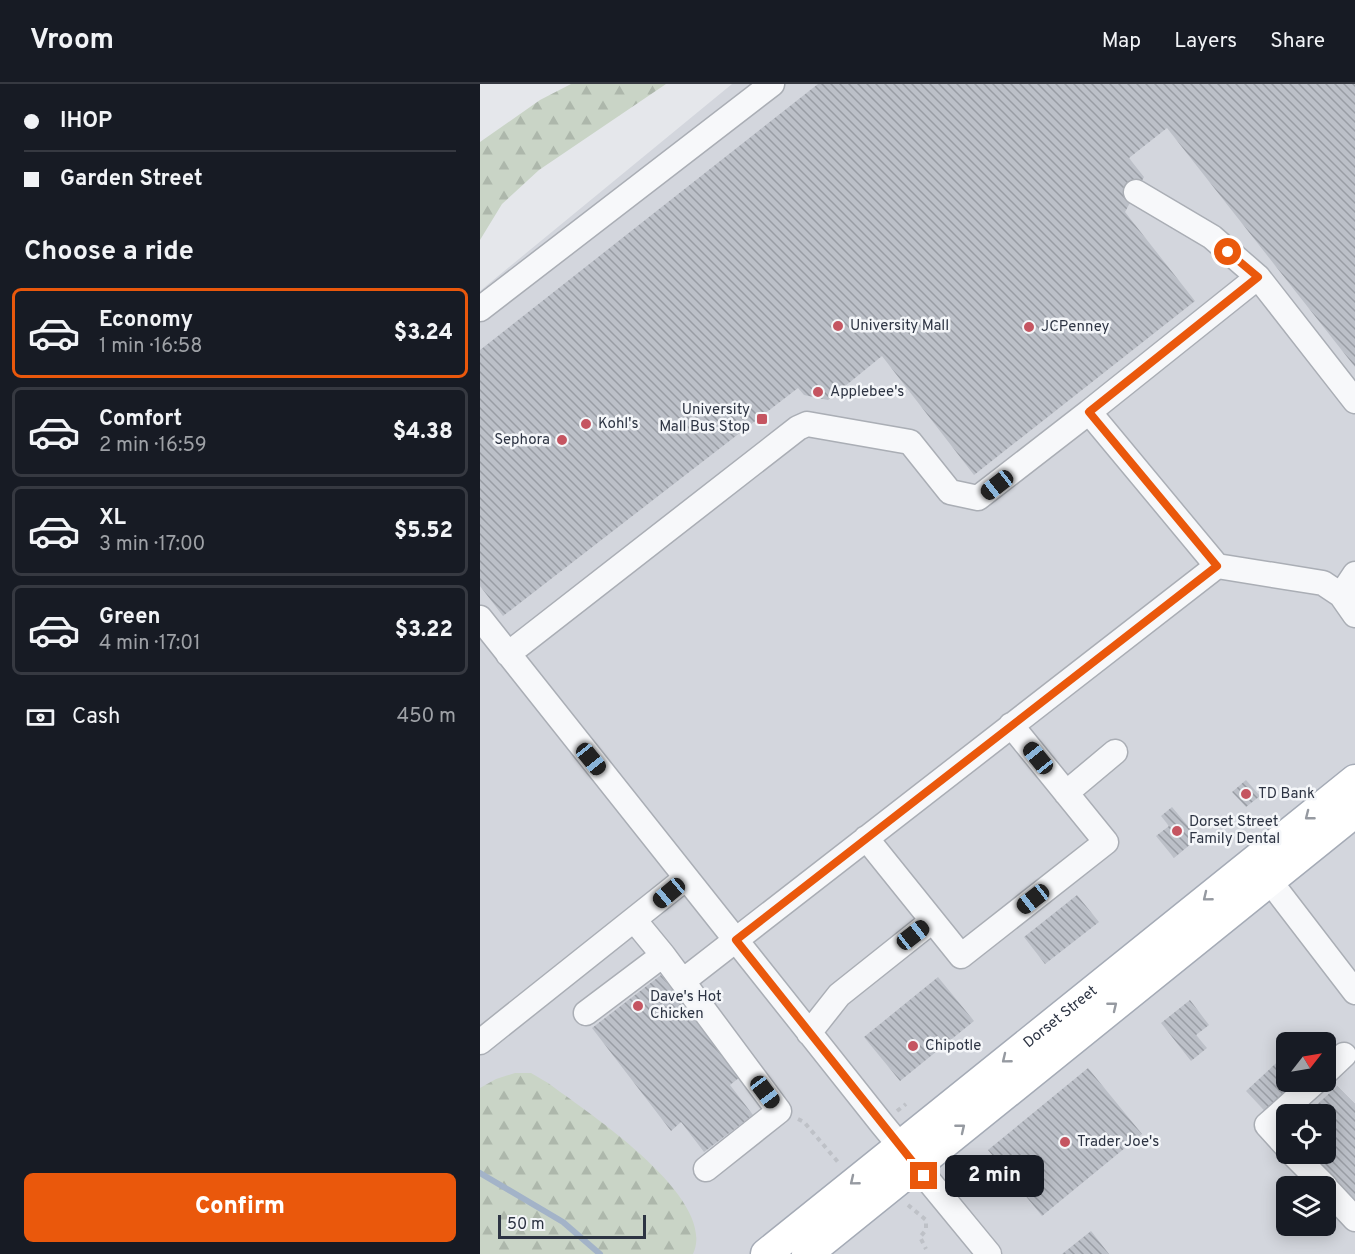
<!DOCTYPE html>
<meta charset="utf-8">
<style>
body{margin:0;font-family:Overpass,sans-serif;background:#242831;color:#f1f3f6;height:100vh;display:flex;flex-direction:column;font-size:22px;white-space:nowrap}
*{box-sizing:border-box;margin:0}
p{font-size:20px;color:#9ea1a6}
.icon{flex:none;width:33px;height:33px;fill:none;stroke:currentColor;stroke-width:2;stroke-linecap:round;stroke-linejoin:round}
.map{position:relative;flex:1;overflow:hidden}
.drawer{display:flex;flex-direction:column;background:#171b24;width:480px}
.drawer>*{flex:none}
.hud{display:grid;align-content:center;height:132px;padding:0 24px;background:#171b24}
.needle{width:39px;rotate:59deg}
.controls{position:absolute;left:796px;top:948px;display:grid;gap:12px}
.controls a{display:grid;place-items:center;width:60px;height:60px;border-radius:9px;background:#171b24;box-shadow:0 3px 15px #0003;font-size:30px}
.scale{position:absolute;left:18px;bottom:15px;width:148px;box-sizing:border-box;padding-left:6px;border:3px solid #2d3443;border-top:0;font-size:16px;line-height:21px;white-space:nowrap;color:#2d3443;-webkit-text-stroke:4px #f4f6f9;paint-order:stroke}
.end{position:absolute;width:27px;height:27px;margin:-14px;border:8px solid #ea580c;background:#fff;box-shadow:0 0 0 3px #fff}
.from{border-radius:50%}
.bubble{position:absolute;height:42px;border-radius:9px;background:#171b24;box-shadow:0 3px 15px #0003;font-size:20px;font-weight:800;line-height:42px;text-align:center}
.car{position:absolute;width:18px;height:36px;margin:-18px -9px;border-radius:8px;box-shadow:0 0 4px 2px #0007;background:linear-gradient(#222 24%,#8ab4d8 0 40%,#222 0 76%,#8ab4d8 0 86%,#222 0)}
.hud b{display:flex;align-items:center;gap:21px;height:57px;font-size:22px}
.hud b+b{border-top:2px solid #363941}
.hud i{width:15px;height:15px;background:#f1f3f6}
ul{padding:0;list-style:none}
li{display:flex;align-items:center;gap:18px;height:90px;margin:0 12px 9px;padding:0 12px;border:3px solid #363941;border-radius:9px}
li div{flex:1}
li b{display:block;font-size:22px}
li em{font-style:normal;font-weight:800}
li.selected{border-color:#ea580c}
li>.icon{width:54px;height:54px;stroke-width:1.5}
h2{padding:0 24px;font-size:27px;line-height:72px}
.pay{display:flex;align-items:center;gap:15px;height:66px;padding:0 24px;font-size:22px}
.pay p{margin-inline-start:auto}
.primary-button{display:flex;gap:12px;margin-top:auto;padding:12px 24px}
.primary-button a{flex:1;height:69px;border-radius:9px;background:#ea580c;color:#fff;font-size:24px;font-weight:800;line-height:69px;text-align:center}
header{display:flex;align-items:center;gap:36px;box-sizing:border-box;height:84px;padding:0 30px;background:#171b24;border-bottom:2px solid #363941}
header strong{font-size:28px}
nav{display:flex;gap:33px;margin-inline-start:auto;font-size:21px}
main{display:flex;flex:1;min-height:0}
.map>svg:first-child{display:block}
.built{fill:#d3d6dd;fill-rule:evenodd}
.forest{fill:url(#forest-firs)}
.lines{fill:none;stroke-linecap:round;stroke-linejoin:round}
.stream{stroke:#a3b3c8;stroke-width:6}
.building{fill:url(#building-back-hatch)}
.minor-casing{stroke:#aaaeb5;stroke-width:27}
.major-casing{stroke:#a5abb6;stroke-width:33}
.path{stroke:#bec1c7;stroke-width:4;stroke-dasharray:4.5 4.5;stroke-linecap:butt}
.minor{stroke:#f7f8fa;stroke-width:24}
.major{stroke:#fff;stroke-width:30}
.oneway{stroke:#969aa1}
.route{stroke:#ea580c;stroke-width:8}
.poi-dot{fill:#c55561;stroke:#f4f6f9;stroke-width:2}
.labels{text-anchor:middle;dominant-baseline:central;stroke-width:5;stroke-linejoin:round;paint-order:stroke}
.poi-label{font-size:15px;fill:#2d3443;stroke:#f4f6f9;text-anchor:start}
.street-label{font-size:15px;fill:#2d3443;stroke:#f4f6f9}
</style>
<header>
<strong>Vroom</strong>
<nav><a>Map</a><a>Layers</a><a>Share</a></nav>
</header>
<main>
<section class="drawer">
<div class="hud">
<b><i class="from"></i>IHOP</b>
<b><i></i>Garden Street</b>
</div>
<h2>Choose a ride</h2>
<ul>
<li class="selected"><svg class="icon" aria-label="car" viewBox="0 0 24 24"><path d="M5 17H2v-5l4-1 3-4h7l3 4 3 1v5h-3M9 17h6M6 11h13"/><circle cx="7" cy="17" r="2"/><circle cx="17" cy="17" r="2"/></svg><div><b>Economy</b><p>1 min · 16:58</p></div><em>$3.24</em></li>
<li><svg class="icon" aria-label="car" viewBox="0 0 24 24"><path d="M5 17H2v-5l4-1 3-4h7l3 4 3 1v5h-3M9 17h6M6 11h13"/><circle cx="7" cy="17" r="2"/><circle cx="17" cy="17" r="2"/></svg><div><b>Comfort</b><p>2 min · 16:59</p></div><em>$4.38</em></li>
<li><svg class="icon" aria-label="car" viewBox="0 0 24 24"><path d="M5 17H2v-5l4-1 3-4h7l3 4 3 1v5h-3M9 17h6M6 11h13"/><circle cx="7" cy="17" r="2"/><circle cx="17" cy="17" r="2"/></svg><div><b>XL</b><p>3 min · 17:00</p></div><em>$5.52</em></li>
<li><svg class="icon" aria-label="car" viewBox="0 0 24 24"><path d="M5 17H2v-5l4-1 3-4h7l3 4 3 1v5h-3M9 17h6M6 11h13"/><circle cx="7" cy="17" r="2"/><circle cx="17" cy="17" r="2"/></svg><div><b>Green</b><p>4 min · 17:01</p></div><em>$3.22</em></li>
</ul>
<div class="pay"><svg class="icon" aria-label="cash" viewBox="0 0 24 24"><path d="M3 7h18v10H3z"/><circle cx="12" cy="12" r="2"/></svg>Cash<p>450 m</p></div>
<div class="primary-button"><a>Confirm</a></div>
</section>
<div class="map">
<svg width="875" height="1170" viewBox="0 0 875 1170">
<defs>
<pattern id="forest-firs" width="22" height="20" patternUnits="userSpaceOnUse" patternTransform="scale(1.5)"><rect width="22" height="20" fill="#c9d4c6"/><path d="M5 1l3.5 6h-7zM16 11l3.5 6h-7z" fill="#adb7ab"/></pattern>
<pattern id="building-back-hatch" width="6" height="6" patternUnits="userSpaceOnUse" patternTransform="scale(1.5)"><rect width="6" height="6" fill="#bcc0c8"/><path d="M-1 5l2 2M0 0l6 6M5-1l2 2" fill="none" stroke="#999da4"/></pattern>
</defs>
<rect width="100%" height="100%" fill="#e5e7eb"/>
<path class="built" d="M252 0H875V1170H43L0 1122V207ZM807 958H846V998H807ZM807 1030H846V1070H807ZM807 1102H846V1142H807Z"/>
<path class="forest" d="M91 0H186L59 86 22 120 0 156V58L60 16Z
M35 989H51L68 999C107 1028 239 1114 213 1170H0V1004L16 995Z"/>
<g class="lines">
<path class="stream" d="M0 1089 83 1138 120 1170"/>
</g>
<path class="building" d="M338 0H875V283L687 44 649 74 664 93 645 128 715 217 494 391 402 272 348 316 324 311 318 304 23 532 0 502V266Z
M766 696 780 712 766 723 752 708Z
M692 723 718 754 694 774 676 752 689 742 681 732Z
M597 811 619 838 565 880 544 853Z
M181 891 260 993 250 1001 273 1031 224 1068 201 1038 191 1047 112 944Z
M458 893 494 937 420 997 384 953Z
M710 916 729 941 716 951 727 964 711 977 681 939Z
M807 969V998H816L785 1027 766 1007Z
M608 984 662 1050 562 1132 508 1066Z
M857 1002 875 1020V1119L828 1070H846V1030H827Z
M611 1147 629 1170H582Z"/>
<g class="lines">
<g class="minor-casing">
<path id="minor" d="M656 108 732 153 778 193
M0 225 292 0
M609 328 778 193 875 317
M861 511 875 531
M0 534 402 1040 509 1170
M28 570 318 344 327 340 430 358 470 408 498 414 609 328 737 482 843 499 861 511 875 490
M586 709 635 668
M386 754 481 872 626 758 531 641
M789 796 875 908
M155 837 183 871
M203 897 737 482
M106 929 183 871 299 1027 226 1085
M329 949 359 911 452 837
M0 958 206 794
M846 988 864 971
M807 1063 787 1041 835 998
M813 1070 845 1102
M846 1104 875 1135"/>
</g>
<g class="major-casing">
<g id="major">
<path id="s1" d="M286 1170 875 696"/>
<path d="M327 1170 875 728"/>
</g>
</g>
<path class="path" d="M417 1027 426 1020
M318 1035 324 1038 358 1078
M428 1121 446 1136V1146L440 1153 446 1165"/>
<use href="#minor" class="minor"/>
<use href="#major" class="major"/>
</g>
<defs><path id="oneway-chevron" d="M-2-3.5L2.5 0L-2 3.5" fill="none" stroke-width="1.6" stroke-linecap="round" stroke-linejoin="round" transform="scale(1.5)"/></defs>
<g class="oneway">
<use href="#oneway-chevron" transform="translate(829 732) rotate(142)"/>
<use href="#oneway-chevron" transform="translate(727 813) rotate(141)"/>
<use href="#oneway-chevron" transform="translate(633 922) rotate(-39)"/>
<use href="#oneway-chevron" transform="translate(526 975) rotate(141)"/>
<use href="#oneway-chevron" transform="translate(481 1044) rotate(-39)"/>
<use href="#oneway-chevron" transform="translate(374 1097) rotate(141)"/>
</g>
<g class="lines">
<path class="route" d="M444 1092 256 856 737 482 609 328 778 193 748 168"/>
</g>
<g class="poi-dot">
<circle cx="358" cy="242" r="6"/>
<circle cx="549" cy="243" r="6"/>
<circle cx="338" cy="308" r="6"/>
<rect x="276" y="329" width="12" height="12" rx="3"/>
<circle cx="106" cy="340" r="6"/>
<circle cx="82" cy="356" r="6"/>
<circle cx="766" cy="710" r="6"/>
<circle cx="697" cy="747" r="6"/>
<circle cx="158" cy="922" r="6"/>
<circle cx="433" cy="962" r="6"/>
<circle cx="585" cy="1058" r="6"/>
</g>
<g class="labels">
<g class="poi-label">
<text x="370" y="242">University Mall</text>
<text x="561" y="243">JCPenney</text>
<text x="350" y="308">Applebee's</text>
<text x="270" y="326" text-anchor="end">University<tspan x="270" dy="17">Mall Bus Stop</tspan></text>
<text x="118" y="340">Kohl's</text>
<text x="70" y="356" text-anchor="end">Sephora</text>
<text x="778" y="710">TD Bank</text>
<text x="709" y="738">Dorset Street<tspan x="709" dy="17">Family Dental</tspan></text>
<text x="170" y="913">Dave's Hot<tspan x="170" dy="17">Chicken</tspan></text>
<text x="445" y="962">Chipotle</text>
<text x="597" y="1058">Trader Joe's</text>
</g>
<g class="street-label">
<text stroke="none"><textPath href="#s1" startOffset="378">Dorset Street</textPath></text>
</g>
</g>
</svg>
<div class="controls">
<a><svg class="needle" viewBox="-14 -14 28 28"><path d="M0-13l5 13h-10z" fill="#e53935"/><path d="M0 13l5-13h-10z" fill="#9ea1a6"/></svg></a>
<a><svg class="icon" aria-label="locate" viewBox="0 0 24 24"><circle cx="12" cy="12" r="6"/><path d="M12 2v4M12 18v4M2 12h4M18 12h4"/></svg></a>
<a><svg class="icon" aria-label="layers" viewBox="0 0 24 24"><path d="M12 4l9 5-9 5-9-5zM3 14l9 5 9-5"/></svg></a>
</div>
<div class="scale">50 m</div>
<i class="end from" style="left:748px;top:168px"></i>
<i class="end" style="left:444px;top:1092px"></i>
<div class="bubble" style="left:465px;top:1071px;width:99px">2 min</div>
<i class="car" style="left:517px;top:401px;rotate:232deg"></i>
<i class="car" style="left:558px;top:674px;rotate:321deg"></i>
<i class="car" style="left:111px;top:675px;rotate:141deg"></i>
<i class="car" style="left:189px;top:809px;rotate:230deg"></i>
<i class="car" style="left:553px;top:815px;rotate:232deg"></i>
<i class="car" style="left:433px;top:851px;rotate:52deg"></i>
<i class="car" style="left:285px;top:1008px;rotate:143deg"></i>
</div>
</main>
